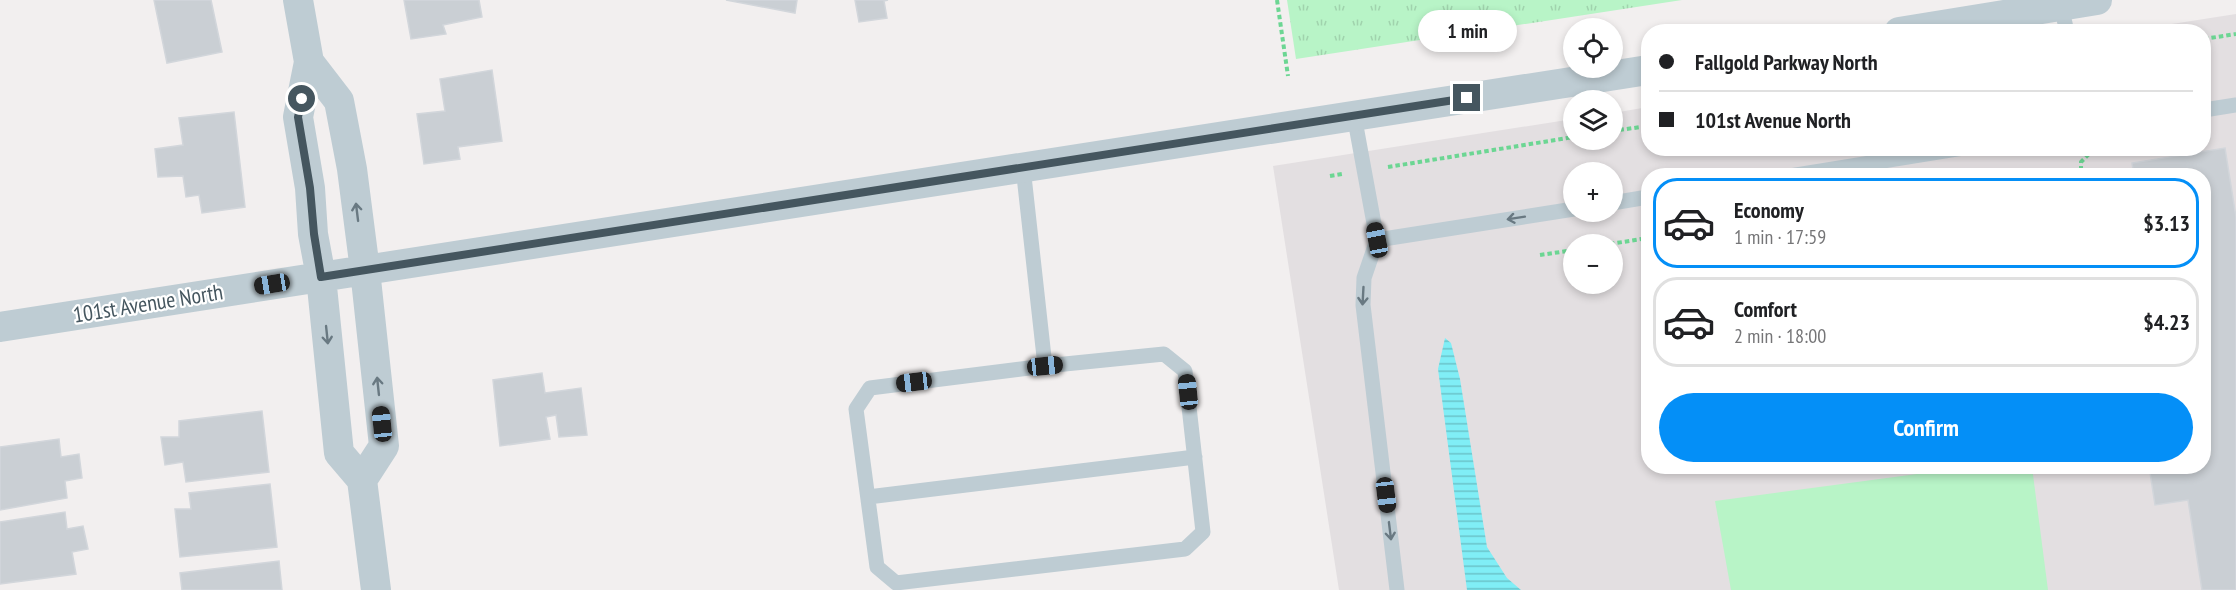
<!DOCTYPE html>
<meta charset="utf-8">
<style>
body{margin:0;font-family:"PT Sans Narrow",sans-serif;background:#f6f6f6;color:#202124;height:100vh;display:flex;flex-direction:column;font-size:22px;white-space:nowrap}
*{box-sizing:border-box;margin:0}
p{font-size:20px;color:#757577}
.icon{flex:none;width:33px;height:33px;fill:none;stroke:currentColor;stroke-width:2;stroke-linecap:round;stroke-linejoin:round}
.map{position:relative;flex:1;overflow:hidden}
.sheet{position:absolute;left:1641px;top:168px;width:570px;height:306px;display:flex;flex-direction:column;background:#fff;border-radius:24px;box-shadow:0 3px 9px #0003}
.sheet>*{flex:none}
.hud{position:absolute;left:1641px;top:24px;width:570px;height:132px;border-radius:24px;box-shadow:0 3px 9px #0003;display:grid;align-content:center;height:132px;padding:0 18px;background:#fff}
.controls{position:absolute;left:1563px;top:18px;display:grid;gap:12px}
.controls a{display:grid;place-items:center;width:60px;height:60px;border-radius:50%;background:#fff;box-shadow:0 3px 9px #0003;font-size:30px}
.end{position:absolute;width:27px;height:27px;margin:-14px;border:8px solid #45565f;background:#fff;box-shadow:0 0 0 3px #fff}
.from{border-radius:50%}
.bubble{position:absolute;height:42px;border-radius:21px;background:#fff;box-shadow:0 3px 9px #0003;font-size:20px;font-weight:600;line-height:42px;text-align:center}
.car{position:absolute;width:18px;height:36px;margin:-18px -9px;border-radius:8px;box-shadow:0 0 4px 2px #0007;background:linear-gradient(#222 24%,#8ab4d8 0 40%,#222 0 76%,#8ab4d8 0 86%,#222 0)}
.hud b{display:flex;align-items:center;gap:21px;height:57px;font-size:22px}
.hud b+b{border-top:2px solid #e0e0e0}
.hud i{width:15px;height:15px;background:#202124}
ul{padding:10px 0 0;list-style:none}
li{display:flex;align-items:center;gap:18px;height:90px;margin:0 12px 9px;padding:0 6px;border:3px solid #e0e0e0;border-radius:24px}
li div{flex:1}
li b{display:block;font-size:22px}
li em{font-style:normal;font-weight:600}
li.on{border-color:#048ff7}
li>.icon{width:54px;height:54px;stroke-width:1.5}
.cta{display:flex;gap:12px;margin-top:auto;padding:12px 18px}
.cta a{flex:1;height:69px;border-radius:36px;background:#048ff7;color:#fff;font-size:24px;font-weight:600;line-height:69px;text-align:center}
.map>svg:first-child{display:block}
.education{fill:#e3dfe1;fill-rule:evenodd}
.grass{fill:url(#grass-tufts)}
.pitch{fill:#b8f4c7}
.water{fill:url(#water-rules)}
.building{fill:#cacfd4;stroke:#d2d6db;stroke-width:1.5}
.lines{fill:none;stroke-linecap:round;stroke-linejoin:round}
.path{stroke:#6cd693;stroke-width:4;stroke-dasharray:4.5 3;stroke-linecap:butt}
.lane{stroke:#beccd3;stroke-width:15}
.street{stroke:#beccd3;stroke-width:30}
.oneway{stroke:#697982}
.route{stroke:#45565f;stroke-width:8}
.labels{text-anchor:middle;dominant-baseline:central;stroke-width:4.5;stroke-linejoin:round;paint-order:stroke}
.street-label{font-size:22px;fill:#45565f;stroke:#fff}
</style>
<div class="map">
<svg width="2236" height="590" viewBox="0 0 2236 590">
<defs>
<pattern id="grass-tufts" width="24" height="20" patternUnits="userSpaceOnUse" patternTransform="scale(1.5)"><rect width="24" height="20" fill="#b8f4c7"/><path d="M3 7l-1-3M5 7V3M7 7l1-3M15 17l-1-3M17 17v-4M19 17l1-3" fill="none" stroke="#a0d3ad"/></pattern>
<pattern id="water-rules" width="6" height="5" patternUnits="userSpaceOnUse" patternTransform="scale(1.5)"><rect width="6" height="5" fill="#80eef6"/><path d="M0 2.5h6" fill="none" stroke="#6bc4ca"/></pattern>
</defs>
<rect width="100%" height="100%" fill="#f2efef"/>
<path class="education" d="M2236 14V590H1339L1273 166 1573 119 1574 140H1612L1613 113 1648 107V148H2204V32L2127 31ZM1574 172H1612V212H1574ZM1648 176H2204V466H1648ZM1574 244H1612V284H1574Z"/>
<path class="grass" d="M1287 0H1682L1296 59Z"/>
<path class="pitch" d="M1977 466 2032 467 2048 590H1731L1715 501Z"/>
<path class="water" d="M1445 338 1451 343 1460 379 1487 547 1507 578 1521 590H1467L1438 369Z"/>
<path class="building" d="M154 0H211L222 52 167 63Z
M404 0H479L482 17 443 25 446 34 411 39Z
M726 0H797L795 13Z
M855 0H888L884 1 887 18 859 22Z
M492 70 502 141 458 147 460 159 424 164 417 114 445 111 440 79Z
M234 112 245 207 202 213 199 195 186 197 183 176 158 177 155 149 183 145 179 118Z
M2225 148 2236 217V590H2202L2188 500 2155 505 2149 466H2204V176H2134L2132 163Z
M542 373 545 393 581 388 587 435 559 437 556 415 546 417 550 439 500 446 493 380Z
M262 411 269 472 186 482 183 462 165 465 161 437H179V421Z
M59 439 61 457 79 454 82 478 65 481 67 498 0 510V447Z
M270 484 277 547 180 557 175 509H191L189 493Z
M65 512 67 529 83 526 88 549 72 552 76 574 0 584V522Z
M279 561 282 590H182L180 573Z"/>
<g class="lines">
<path class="path" d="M1277 0 1288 76
M2204 39 2236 34
M1612 131 1648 126
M1388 167 1574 137
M1330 176 1342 174
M2052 176 2081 171V162L2089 154 2101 148
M1610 244 1648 238
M1540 255 1574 250"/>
<path class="lane" d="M2061 6 2067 32
M2204 110 2236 105
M1354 115 1377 240 1364 278 1363 305 1397 590
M1023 167 1045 366 870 388 856 409 877 567 896 583 1185 549 1203 532 1185 371 1164 354 1045 366
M1790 176 1963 148
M1612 203 1648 197
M1377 240 1574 209
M868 497 1195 457"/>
<path class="street" d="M298 0 309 62 298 117 310 188 313 234 321 277 339 453 362 480 376 590
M1899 32 2097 0
M309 62 339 101 352 169 365 270 384 446 362 480
M0 327 1648 70"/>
</g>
<defs><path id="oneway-shaft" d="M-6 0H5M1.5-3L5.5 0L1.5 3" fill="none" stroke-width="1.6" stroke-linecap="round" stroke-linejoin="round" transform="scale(1.5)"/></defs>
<g class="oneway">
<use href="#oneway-shaft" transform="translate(357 212) rotate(-97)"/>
<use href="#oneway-shaft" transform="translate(1516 218) rotate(171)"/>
<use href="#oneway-shaft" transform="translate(1363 296) rotate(93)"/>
<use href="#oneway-shaft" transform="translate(327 335) rotate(84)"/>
<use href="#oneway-shaft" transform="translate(378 386) rotate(-96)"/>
<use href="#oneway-shaft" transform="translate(1390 531) rotate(83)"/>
</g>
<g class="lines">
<path class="route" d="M302 99 298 117 310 188 314 234 321 277 1467 98"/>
</g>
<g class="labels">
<g class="street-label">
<text transform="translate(148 303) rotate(-9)">101st Avenue North</text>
</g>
</g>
</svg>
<div class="controls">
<a><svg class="icon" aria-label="locate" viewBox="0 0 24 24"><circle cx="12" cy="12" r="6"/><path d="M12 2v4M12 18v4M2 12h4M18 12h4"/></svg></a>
<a><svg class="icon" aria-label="layers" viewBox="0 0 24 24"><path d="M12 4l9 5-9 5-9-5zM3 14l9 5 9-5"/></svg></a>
<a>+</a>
<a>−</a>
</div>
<i class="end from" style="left:302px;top:99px"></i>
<i class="end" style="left:1467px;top:98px"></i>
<div class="bubble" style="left:1418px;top:10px;width:99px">1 min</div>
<i class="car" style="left:1377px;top:240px;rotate:349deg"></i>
<i class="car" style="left:272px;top:284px;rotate:261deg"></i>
<i class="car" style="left:1045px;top:366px;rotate:84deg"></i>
<i class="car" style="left:914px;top:382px;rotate:263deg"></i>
<i class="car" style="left:1188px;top:392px;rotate:354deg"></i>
<i class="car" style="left:382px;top:424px;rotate:354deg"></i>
<i class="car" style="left:1386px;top:495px;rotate:173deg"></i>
<div class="hud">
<b><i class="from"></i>Fallgold Parkway North</b>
<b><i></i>101st Avenue North</b>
</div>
<section class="sheet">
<ul>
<li class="on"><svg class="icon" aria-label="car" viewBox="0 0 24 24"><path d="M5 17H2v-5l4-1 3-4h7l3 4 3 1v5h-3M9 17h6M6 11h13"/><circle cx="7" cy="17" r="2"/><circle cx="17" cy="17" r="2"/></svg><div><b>Economy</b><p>1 min · 17:59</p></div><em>$3.13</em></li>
<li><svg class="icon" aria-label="car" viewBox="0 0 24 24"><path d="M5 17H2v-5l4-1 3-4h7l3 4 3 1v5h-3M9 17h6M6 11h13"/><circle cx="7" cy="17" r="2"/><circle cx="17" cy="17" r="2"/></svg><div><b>Comfort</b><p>2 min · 18:00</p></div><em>$4.23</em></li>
</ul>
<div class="cta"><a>Confirm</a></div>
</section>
</div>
